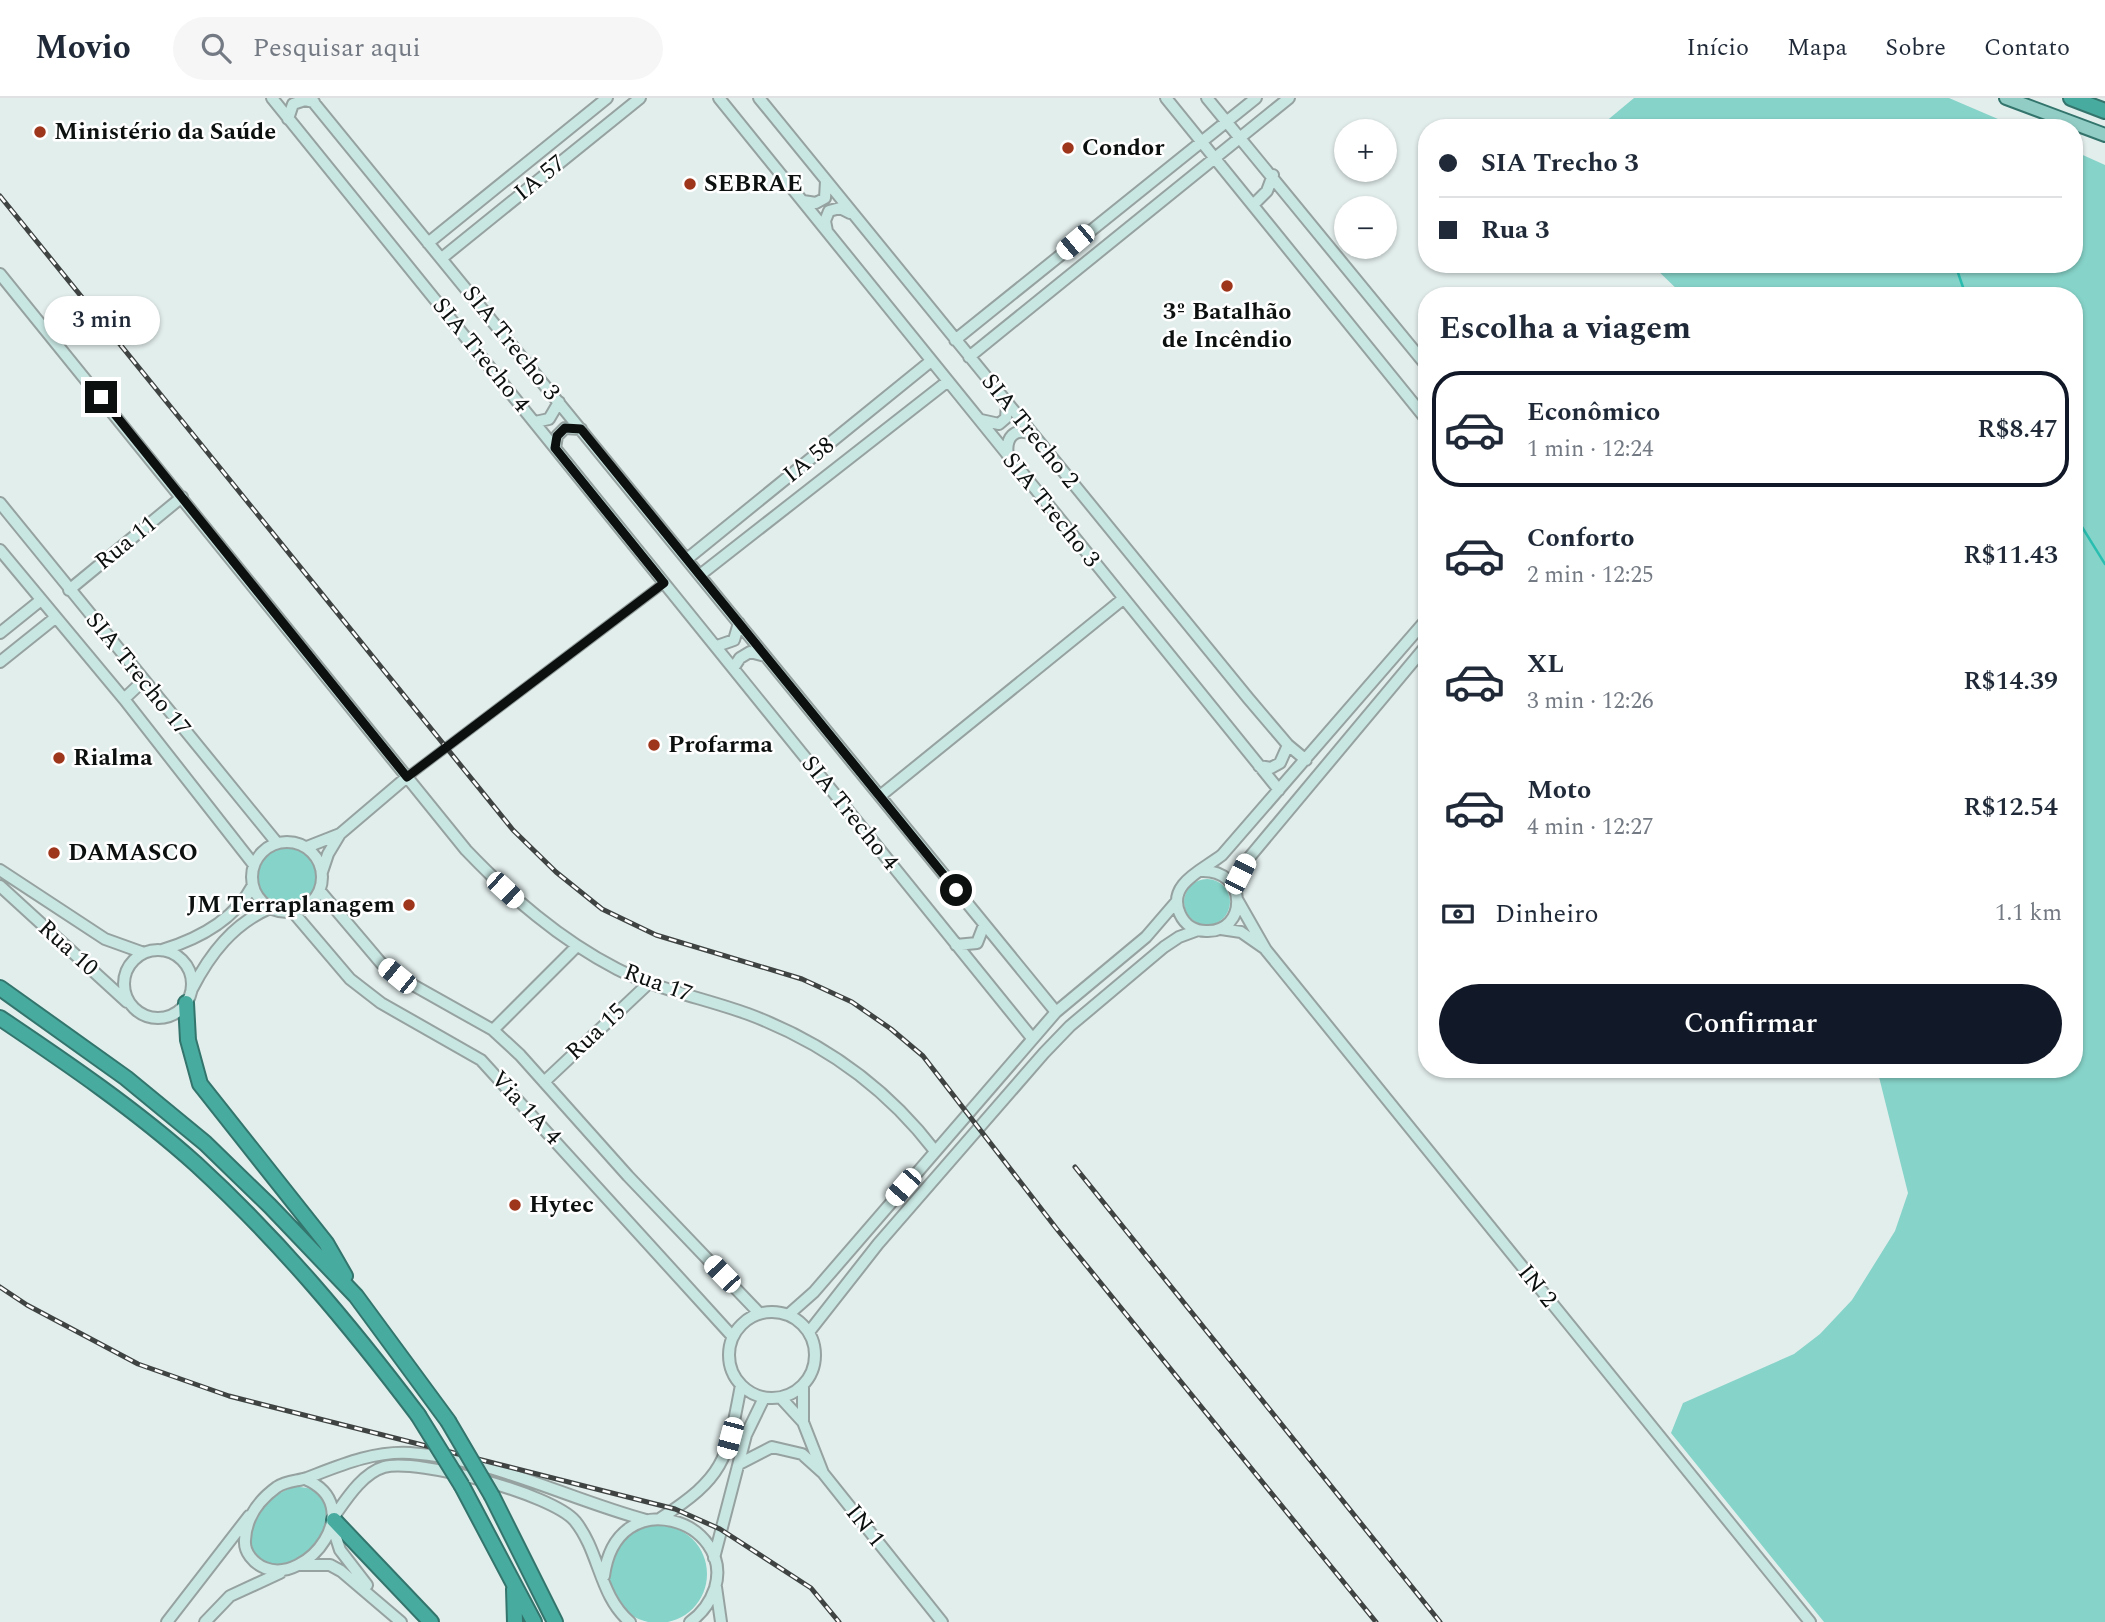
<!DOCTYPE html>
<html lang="pt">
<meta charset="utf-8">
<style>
body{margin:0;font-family:Spectral,serif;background:#f6f6f7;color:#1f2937;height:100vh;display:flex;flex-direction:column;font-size:26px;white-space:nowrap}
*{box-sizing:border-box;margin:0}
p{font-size:23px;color:#747a83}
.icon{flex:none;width:38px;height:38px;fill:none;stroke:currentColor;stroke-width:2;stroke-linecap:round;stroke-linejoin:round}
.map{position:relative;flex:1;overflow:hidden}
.drawer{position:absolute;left:1418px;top:189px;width:665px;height:791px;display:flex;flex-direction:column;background:#fff;border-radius:28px;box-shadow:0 2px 5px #0004}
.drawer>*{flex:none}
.top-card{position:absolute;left:1418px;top:21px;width:665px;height:154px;border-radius:28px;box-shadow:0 2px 5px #0004;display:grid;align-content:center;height:154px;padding:0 21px;background:#fff}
.controls{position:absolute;left:1334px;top:21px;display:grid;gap:14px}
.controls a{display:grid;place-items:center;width:63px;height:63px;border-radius:50%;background:#fff;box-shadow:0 2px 5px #0004;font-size:35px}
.end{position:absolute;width:32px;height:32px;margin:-16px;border:9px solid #0c100f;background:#fff;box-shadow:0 0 0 4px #fff}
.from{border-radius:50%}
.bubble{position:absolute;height:49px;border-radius:24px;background:#fff;box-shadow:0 2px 5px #0004;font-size:23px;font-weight:600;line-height:49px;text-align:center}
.car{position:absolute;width:21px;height:42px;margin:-21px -10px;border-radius:9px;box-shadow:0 0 5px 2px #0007;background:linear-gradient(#fff 24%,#345 0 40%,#fff 0 76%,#345 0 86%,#fff 0)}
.top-card b{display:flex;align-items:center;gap:24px;height:66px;font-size:26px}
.top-card b+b{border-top:2px solid #e0e1e3}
.top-card i{width:18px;height:18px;background:#1f2937}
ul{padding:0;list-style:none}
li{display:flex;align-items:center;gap:21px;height:116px;margin:0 14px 10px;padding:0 7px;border:4px solid transparent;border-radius:28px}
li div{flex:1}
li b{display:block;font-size:26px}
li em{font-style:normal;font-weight:600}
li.on{border-color:#111827}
li>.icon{width:63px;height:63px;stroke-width:1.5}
h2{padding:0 21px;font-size:32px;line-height:84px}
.pay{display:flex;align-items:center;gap:18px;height:77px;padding:0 21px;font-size:26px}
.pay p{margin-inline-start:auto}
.action{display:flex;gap:14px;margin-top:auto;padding:14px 21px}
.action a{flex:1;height:80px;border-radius:42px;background:#111827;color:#fff;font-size:28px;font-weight:600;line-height:80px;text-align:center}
header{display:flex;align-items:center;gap:42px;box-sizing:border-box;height:98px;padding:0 35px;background:#fff;border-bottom:2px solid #e0e1e3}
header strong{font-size:33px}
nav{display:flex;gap:38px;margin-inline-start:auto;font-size:24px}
.search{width:490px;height:63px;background:#f6f6f7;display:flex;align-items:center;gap:18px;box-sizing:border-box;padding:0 24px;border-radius:38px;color:#747a83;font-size:26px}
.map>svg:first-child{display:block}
.green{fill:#86d3c9}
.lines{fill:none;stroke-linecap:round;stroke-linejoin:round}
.stream{stroke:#2abeb0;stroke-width:2.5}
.street-casing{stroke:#96a2a0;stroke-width:11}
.secondary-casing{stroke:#96a2a0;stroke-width:14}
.primary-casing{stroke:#33756d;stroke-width:16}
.highway-casing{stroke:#33756d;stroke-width:18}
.street{stroke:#fff;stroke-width:8}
.secondary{stroke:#c8e6e2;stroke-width:10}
.primary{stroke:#91cdc5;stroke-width:12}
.highway{stroke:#48ab9f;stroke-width:14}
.rail-casing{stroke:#3f4443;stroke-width:5}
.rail{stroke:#fff;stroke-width:2.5;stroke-dasharray:8;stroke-linecap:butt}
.highway-bridge-casing{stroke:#33756d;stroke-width:18;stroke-linecap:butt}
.highway-bridge{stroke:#48ab9f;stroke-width:14}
.route{stroke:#0c100f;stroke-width:9}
.poi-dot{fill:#9e361c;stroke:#fff;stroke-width:2.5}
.labels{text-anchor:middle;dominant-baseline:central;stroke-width:5;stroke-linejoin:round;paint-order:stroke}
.poi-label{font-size:24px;font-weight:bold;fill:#0c100f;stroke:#fff;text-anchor:start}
.street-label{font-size:24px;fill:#0c100f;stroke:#fff}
</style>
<header>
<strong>Movio</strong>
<div class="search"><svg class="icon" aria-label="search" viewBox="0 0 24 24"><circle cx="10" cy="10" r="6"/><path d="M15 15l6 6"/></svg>Pesquisar aqui</div>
<nav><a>Início</a><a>Mapa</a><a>Sobre</a><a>Contato</a></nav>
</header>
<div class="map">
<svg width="2105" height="1524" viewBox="0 0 2105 1524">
<rect width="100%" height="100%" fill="#e2eeec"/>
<path class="green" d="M1634 0H1949L2019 30H1598Z
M2074 53 2105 67V1524H1824L1671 1335 1683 1305 1794 1256 1820 1236 1852 1202 1895 1133 1908 1095 1877 971H2074V198H1684L1651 166H2074Z
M257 779a30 30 0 1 1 60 0a30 30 0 1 1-60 0Z
M1184 804a23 23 0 1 1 46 0a23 23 0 1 1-46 0Z
M293 1389C373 1386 294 1508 251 1452 249 1422 265 1399 293 1389Z
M609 1476a49 49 0 1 1 98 0a49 49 0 1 1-98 0Z"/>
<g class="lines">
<path class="stream" d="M1955 166 1966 198
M2074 416 2105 466"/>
<g class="street-casing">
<path id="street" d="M407 679 664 485"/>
</g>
<g class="secondary-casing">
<path id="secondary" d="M272 0 1032 940
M310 0 1056 914
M719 0 1279 692
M759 0 1248 600 1288 647 1306 662
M1166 0 1426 321
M1207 0 1426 267
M288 21 293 6 305 2 314 4
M803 103 816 105 825 100 826 83
M1253 107 1267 93 1273 77
M827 133 825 123 829 113 840 110 850 115
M428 145 607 0
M442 160 640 0
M0 176 466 752C511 799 559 841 617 871 658 892 704 900 748 916 823 944 886 989 935 1053
M955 242 1256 0
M969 259 1289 0
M981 322 999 326 1006 320 1007 306
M535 324 549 321 559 304
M555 350 557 338 565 330 581 331
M1008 358C1005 340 1014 328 1033 337
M0 405 277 745
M0 452 124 601 254 767
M687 461 931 263
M700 477 948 283
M69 492 182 399
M0 535 41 502
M717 548 734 542 739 525
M0 564 55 520
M734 569 740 560 750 554 765 558
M124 601 143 583
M1259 668 1271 670 1280 665 1288 647
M880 698 1123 501
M252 779a35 35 0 1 1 70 0a35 35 0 1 1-70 0Z
M307 749 340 736 407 679
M0 772 105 841 144 855
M1200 773C1249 770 1248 835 1206 833 1195 833 1185 827 1180 816 1166 786 1203 772 1222 757L1426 522
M322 774 328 756 340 736
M0 788 127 904
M320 793 381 865 397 878 493 932 520 957 628 1078 759 1215
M1236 793 1248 761 1426 548
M1238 803 1266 852 1810 1524
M293 814 350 881 381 905 481 962 733 1239
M1221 831 1241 834 1264 850
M956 847 977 845 984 827
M124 886a34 34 0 1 1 68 0a34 34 0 1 1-68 0Z
M162 852C198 841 235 821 253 787
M192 891C210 856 233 826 270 810
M493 932 577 848
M544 984 649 885
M729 1257a43 43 0 1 1 86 0a43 43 0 1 1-86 0Z
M788 1217 814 1194 1056 914 1146 839 1177 803
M809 1234 878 1146 1044 955 1070 928 1164 849 1179 839 1198 832
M803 1288V1324L823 1375 942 1524
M781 1300 803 1324
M739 1366 772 1349 802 1356 822 1374
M305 1381C369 1408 307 1487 265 1470 253 1465 244 1454 245 1442 246 1419 259 1402 277 1389 286 1383 298 1383 307 1380 341 1367 373 1353 410 1355 491 1360 568 1401 646 1422
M335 1417C347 1400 363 1375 384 1369 418 1360 552 1396 575 1423 600 1454 599 1498 630 1524
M661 1420C726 1378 727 1361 741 1287
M332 1427 340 1452 367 1487
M714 1460 746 1337 764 1300
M299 1467H330L341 1473 401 1524
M604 1478C617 1382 735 1423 715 1490 710 1505 703 1515 690 1524
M716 1489 721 1524
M167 1524 249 1418
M205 1524 230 1498 280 1475"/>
</g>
<g class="primary-casing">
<path id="primary" d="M2006 0 2105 37"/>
</g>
<g class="highway-casing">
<path id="highway" d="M2071 0 2105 13
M0 890 126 980 205 1045 270 1108 356 1198 448 1323
M186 905 188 942 200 986 326 1145 345 1178
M0 920C67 965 136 1012 196 1066 279 1142 350 1227 418 1317
M462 1388 534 1524
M492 1398 555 1524
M334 1422 431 1524
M514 1491 515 1524"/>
</g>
<use href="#street" class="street"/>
<use href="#secondary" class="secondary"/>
<use href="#primary" class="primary"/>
<use href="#highway" class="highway"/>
<g class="rail-casing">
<path id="rail" d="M0 98 513 732 556 774 602 811 656 837 802 881 852 904 891 931 923 958 1056 1130 1376 1524
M1075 1069 1440 1524
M0 1189 27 1207 138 1266 229 1298 675 1411 720 1431 811 1490 839 1524"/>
</g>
<use href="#rail" class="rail"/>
<g class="highway-bridge-casing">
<path id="highway-bridge" d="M418 1317 462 1388
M448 1323 492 1398"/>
</g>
<use href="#highway-bridge" class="highway-bridge"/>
</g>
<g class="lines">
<path class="route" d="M101 299 407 679 664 485 555 350 557 338 565 330 581 331 956 792"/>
</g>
<g class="poi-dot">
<circle cx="40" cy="34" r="7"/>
<circle cx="1068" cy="50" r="7"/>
<circle cx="690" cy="86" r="7"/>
<circle cx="1227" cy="188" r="7"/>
<circle cx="654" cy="647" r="7"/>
<circle cx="59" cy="660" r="7"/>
<circle cx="54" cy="755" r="7"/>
<circle cx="409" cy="807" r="7"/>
<circle cx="515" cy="1107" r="7"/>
</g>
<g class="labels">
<g class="poi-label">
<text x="54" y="34">Ministério da Saúde</text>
<text x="1082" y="50">Condor</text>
<text x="704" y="86">SEBRAE</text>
<text x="1227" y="214" text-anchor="middle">3º Batalhão<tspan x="1227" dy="28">de Incêndio</tspan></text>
<text x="668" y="647">Profarma</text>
<text x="73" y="660">Rialma</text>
<text x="68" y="755">DAMASCO</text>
<text x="395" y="807" text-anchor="end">JM Terraplanagem</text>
<text x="529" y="1107">Hytec</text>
</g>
<g class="street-label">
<text transform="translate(540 80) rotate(-39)">IA 57</text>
<text transform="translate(511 245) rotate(51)">SIA Trecho 3</text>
<text transform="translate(481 257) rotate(51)">SIA Trecho 4</text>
<text transform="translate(1030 333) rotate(51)">SIA Trecho 2</text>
<text transform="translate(809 362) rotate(-39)">IA 58</text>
<text transform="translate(1051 412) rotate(51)">SIA Trecho 3</text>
<text transform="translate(126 445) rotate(-39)">Rua 11</text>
<text transform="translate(138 576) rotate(51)">SIA Trecho 17</text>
<text transform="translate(850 715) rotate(51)">SIA Trecho 4</text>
<text transform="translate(68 850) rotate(42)">Rua 10</text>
<text transform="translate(658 885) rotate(20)">Rua 17</text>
<text transform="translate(596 934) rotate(-43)">Rua 15</text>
<text transform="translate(526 1010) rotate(47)">Via 1A 4</text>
<text transform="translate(1537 1188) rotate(51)">IN 2</text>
<text transform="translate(865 1428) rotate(51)">IN 1</text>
</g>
</g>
</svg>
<div class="controls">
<a>+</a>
<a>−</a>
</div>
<i class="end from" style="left:956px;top:792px"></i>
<i class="end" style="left:101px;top:299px"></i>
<div class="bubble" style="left:44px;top:198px;width:116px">3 min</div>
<i class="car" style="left:1075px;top:144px;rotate:230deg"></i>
<i class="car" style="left:1240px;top:776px;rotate:27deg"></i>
<i class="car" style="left:505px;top:792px;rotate:133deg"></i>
<i class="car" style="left:397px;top:878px;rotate:309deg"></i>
<i class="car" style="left:903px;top:1089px;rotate:221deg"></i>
<i class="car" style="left:722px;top:1176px;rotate:316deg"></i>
<i class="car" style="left:730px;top:1340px;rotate:195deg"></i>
<div class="top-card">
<b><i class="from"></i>SIA Trecho 3</b>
<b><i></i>Rua 3</b>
</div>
<section class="drawer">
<h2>Escolha a viagem</h2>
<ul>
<li class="on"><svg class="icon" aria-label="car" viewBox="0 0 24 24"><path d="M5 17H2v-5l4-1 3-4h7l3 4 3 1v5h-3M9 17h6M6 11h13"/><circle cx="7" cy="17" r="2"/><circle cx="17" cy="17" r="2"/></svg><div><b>Econômico</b><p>1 min · 12:24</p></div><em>R$8.47</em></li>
<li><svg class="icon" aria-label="car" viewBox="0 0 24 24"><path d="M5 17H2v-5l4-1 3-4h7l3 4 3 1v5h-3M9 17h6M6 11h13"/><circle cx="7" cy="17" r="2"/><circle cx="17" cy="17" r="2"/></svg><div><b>Conforto</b><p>2 min · 12:25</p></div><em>R$11.43</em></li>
<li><svg class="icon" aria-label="car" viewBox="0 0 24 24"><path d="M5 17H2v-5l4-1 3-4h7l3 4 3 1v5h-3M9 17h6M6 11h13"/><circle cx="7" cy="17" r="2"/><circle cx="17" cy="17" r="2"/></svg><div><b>XL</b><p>3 min · 12:26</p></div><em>R$14.39</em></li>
<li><svg class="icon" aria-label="car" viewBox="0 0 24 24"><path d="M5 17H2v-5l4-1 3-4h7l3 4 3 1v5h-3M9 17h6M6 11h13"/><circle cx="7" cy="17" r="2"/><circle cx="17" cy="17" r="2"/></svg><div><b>Moto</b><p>4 min · 12:27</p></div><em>R$12.54</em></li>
</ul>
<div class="pay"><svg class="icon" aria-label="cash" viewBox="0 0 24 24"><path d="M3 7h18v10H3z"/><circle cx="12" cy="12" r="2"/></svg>Dinheiro<p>1.1 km</p></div>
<div class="action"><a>Confirmar</a></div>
</section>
</div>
